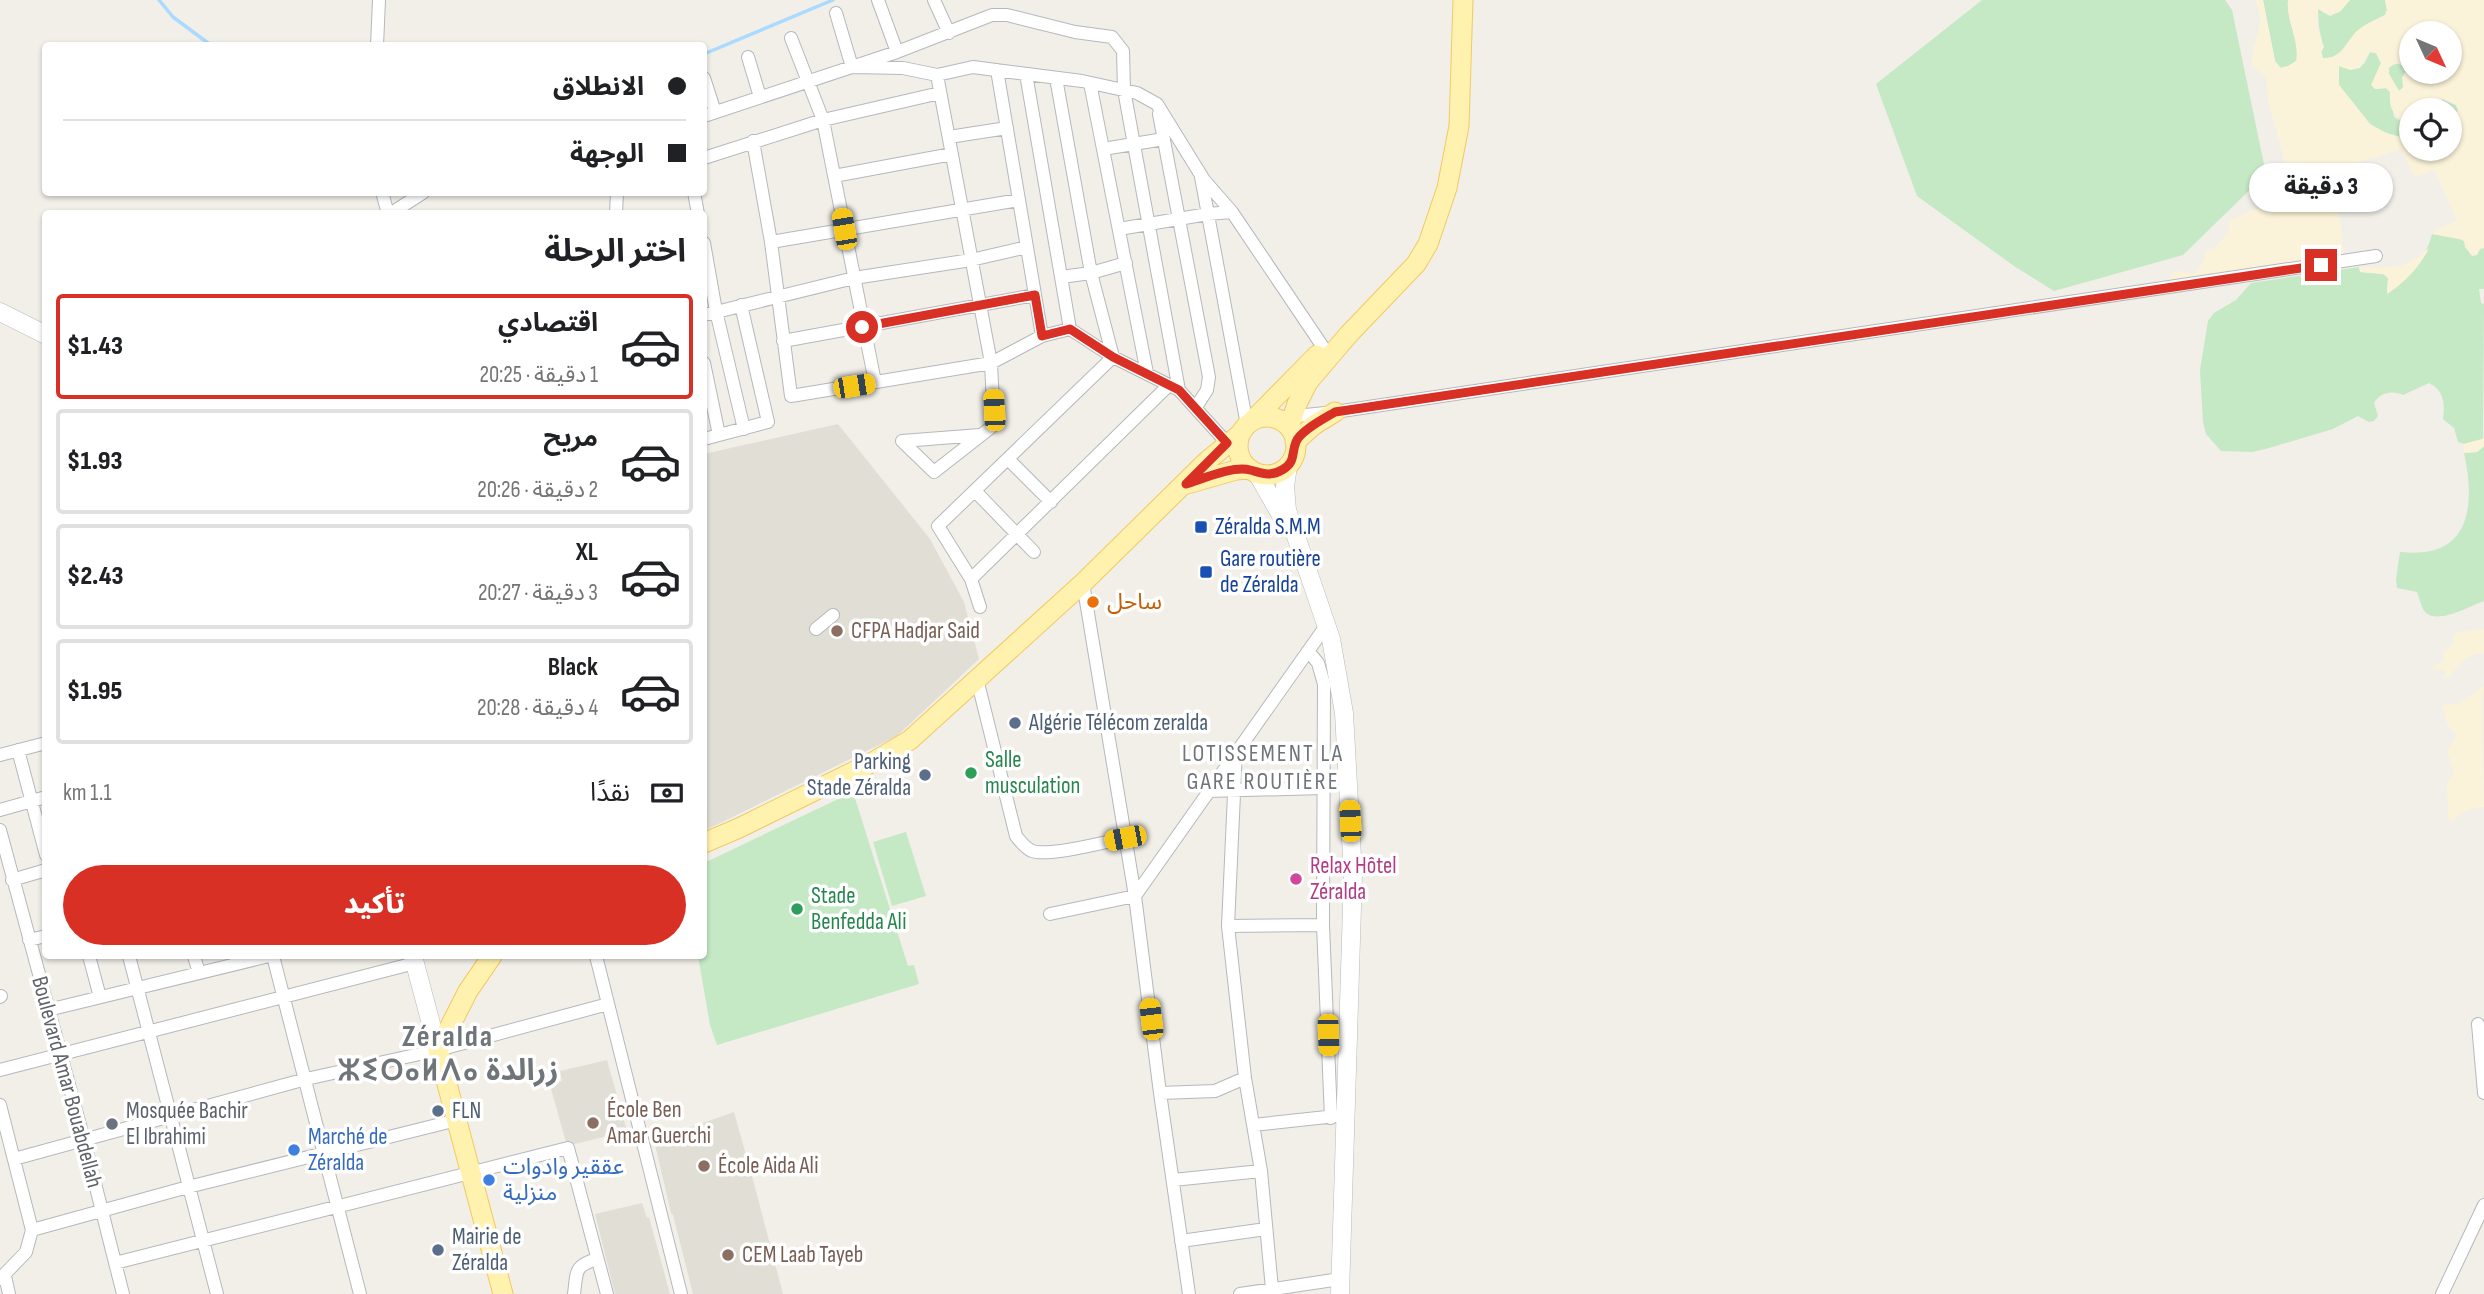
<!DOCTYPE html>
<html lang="ar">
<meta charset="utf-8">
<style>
body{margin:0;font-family:"Sofia Sans Condensed","Noto Sans Arabic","Noto Sans Tifinagh",sans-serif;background:#f2f2f2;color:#202124;direction:rtl;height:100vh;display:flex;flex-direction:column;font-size:26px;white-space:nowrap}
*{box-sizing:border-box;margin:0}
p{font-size:23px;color:#757577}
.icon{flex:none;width:38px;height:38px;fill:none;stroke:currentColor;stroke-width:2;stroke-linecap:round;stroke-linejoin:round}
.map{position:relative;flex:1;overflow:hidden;direction:ltr}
.panel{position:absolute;left:42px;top:210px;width:665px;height:749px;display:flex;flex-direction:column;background:#fff;border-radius:7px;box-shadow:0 2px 5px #0004;direction:rtl}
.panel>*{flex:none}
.hud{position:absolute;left:42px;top:42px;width:665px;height:154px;border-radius:7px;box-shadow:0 2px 5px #0004;direction:rtl;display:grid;align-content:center;height:154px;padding:0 21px;background:#fff}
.needle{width:46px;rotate:134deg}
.tools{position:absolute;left:2399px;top:21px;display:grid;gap:14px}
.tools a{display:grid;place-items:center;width:63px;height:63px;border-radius:50%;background:#fff;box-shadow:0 2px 5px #0004;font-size:35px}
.end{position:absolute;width:32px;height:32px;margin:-16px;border:9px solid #d93025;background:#fff;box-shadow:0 0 0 4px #fff}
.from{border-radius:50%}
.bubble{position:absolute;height:49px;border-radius:24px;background:#fff;box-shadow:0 2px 5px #0004;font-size:23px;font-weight:800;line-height:49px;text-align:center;direction:rtl}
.car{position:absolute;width:21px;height:42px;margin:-21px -10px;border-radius:9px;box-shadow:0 0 5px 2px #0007;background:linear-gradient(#f5c518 24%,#345 0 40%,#f5c518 0 76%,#345 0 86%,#f5c518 0)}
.hud b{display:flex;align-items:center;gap:24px;height:66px;font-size:26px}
.hud b+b{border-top:2px solid #e0e0e0}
.hud i{width:18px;height:18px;background:#202124}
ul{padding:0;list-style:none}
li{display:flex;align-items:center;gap:21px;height:105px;margin:0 14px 10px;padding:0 7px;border:4px solid #e0e0e0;border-radius:7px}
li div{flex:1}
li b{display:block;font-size:26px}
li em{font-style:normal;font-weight:800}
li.current{border-color:#d93025}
li>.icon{width:63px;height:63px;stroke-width:1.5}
h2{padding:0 21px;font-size:32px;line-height:84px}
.pay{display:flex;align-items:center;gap:18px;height:77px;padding:0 21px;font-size:26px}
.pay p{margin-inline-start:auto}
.button{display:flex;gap:14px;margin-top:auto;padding:14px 21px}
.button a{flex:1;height:80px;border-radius:42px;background:#d93025;color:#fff;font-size:28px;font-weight:800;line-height:80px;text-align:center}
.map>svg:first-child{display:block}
.education{fill:#e1ded6}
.green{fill:#c5e8c5}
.sand{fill:#fbf3d9;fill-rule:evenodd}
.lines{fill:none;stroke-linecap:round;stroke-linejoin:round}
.stream{stroke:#aadaff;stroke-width:3.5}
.street-casing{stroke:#b5b8bc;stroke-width:14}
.secondary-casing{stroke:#b6babf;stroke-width:19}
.primary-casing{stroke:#f2c960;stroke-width:21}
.street{stroke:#fff;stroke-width:12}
.secondary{stroke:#fff;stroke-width:18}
.primary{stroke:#fff2af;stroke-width:19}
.route{stroke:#d93025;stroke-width:9}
.transit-dot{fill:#1a4fb4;stroke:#fff;stroke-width:2.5}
.food-dot{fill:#e8710a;stroke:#fff;stroke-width:2.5}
.education-dot{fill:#8d6e63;stroke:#fff;stroke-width:2.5}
.service-dot{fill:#5c6f8a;stroke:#fff;stroke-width:2.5}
.leisure-dot{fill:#2e9e5b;stroke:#fff;stroke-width:2.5}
.hotel-dot{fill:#d1479c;stroke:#fff;stroke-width:2.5}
.worship-dot{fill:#6b7280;stroke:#fff;stroke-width:2.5}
.shop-dot{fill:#3f7fe0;stroke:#fff;stroke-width:2.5}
.labels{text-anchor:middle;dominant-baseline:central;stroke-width:7;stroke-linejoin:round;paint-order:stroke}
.transit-label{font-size:23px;fill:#164399;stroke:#fff;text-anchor:start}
.food-label{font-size:23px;fill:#c56008;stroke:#fff;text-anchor:start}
.education-label{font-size:23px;fill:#785e54;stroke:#fff;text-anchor:start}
.service-label{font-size:23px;fill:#4e5e75;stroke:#fff;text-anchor:start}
.leisure-label{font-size:23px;fill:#27864d;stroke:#fff;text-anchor:start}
.hotel-label{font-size:23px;fill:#b23c85;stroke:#fff;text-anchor:start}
.street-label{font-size:23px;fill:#5f6368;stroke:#fff}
.worship-label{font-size:23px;fill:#5b616d;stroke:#fff;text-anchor:start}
.shop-label{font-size:23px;fill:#366cbe;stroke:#fff;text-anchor:start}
.neighbourhood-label{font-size:24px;letter-spacing:2px;fill:#70757a;stroke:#fff}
.district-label{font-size:30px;font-weight:bold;letter-spacing:2px;fill:#70757a;stroke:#fff}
</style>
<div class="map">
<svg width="2484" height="1294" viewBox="0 0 2484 1294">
<rect width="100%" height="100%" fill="#f1efe8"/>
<path class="education" d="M838 424 930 539 964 602 979 659 897 736 704 831V454Z
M607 1060 627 1131 567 1146 550 1085 562 1081 560 1071Z
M734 1112 756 1191 783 1294H693L673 1215 671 1213 654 1140Z
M642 1203 647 1218 649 1217 670 1294H615L595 1214Z"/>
<path class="green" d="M1982 0H2225L2232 10 2266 174 2183 255 2054 291 2014 266 1917 196 1876 84Z
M2263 0H2288C2286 21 2300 40 2297 61L2288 66 2280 68 2275 61Z
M2350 0H2385L2387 10 2385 15 2356 32 2337 57 2323 58C2320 51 2323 46 2322 40 2318 26 2319 22 2318 8L2324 13 2340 12Z
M2370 52 2376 53 2381 63 2378 69 2375 89 2386 88 2390 92 2394 117 2407 125 2409 131 2407 139 2374 129 2370 124 2339 85V65L2344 68 2364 64Z
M2411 58V70L2404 73 2403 88 2399 91 2389 74V68C2396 61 2405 64 2411 58Z
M2442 99 2456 105 2458 110 2456 115 2450 116V110H2436L2437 102Z
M2432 234 2459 238 2466 243 2484 248V289H2479L2481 303 2484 304 2483 439 2464 444 2458 442 2454 428 2443 419C2445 404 2444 390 2429 383L2403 395C2393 390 2380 392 2374 403L2378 416 2374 421 2369 422 2358 416 2333 429 2269 448 2252 452 2221 451 2206 434 2203 422 2200 370 2208 321 2214 313 2236 300 2251 283 2359 267 2361 272 2383 274 2388 278 2387 293C2410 278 2425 261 2432 234Z
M2484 446V601C2470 606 2439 624 2426 613 2421 608 2420 599 2417 592L2397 588 2396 579 2400 552C2470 560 2476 507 2464 453L2477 452Z
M853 792 908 966 914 965 919 984 717 1045 710 1025 698 956H704V863Z
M906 832 926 896 892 906 873 842Z"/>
<path class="sand" d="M2255 0H2263L2275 61 2281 68 2288 66 2296 61C2300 41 2286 21 2288 0H2350L2339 12 2330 16 2318 9 2317 28 2324 47 2321 52 2323 58C2341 59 2345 44 2356 32 2364 24 2375 20 2385 15L2387 10 2385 0H2484V248L2480 249 2477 255 2472 256 2465 247 2464 240 2432 234 2438 229 2457 221 2435 170 2415 177 2401 149 2333 170 2344 255 2169 280 2172 274 2177 271 2194 274 2204 261 2206 250 2215 248 2229 232V221L2293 192 2268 100 2267 78 2252 65C2251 37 2269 28 2255 0ZM2412 33H2450V72L2411 70 2402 77 2403 87 2399 91 2389 74V68L2394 63 2402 65 2411 58ZM2370 52 2376 53 2381 63 2371 85 2375 89 2386 88 2390 92C2389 112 2394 114 2407 125L2409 131 2407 139 2388 134 2370 124 2339 85V66L2350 70 2360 68ZM2442 99 2456 105 2458 110 2456 115 2450 116V149H2412V110H2436L2437 102Z
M2429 248C2420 267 2404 283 2387 294L2388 278 2383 274 2360 272 2359 267C2389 268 2406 271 2429 248Z
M2484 437V446L2477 452 2464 453V444L2482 439Z
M2484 629V653C2467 654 2459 663 2450 677L2442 678 2446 674 2445 670 2429 669 2444 661V652L2452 645 2455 633Z
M2484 686 2482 705 2484 807 2466 810 2450 822 2448 816 2447 783 2454 774 2447 751 2457 735 2448 726 2442 705 2458 704Z"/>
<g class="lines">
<path class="stream" d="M159 0 173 17 212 46
M704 54 833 0"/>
<g class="street-casing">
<path id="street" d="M878 0 897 52
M934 0 949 33
M836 13 852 67 903 68 937 75
M791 38 823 120 875 382
M377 46 379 0
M748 57 760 97
M997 70 1042 336
M1026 74 1070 329
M704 78 715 112
M1090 83 1147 373
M1159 114 1209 377 1207 390 1196 407
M704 116 897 52 992 15H1007L1075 32 1112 37 1123 51 1124 90 1179 390
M949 137 1007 128
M753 141 771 242 791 396 991 363 1042 336 1070 329 1113 357 1179 390 1227 443
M1103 149 1164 139
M704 158 823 120 940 93
M834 176 952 154
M1201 177 1247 425
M382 192 388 214
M694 192 698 214
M390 214 424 192
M616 214 617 192
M1119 229 1208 214 1232 212
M771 242 1019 200
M704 243 716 311 744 429
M1061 277 1091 273 1126 263
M704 315 854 278 971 260 1027 247
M783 341 1035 295
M704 363 719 435
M1276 418 1335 412 2376 256
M980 435 902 441 934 472 994 425 991 363 937 75 973 67 1011 72 1082 81 1137 93 1157 104 1204 180 1232 212 1323 347
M704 439 768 422 741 305
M1008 459 1051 502
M975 491 1034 552
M971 579 1168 386
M1083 583 1135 896 1160 1093 1189 1294
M980 607 971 579 938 526 1113 357 1091 273 1056 78
M816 629 833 615
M1308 651 1318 663 1324 684 1323 925 1331 1118
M977 679 1016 836C1021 842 1025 848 1032 851 1049 857 1105 842 1125 838
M18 750 46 855
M1236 750 1228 926 1245 1078 1261 1171 1272 1289
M0 755 46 743
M1207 791 1324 788
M0 810 46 797
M0 830 84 1140 123 1294
M12 880 46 870
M1050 914 1135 896 1323 630
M1228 926 1323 925
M29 940 46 936
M89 956 100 997
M129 956 217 1294
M194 956 199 973
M273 956 360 1294
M596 956 681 1294
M0 997 1 996
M48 1010 269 956
M2478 1024 2484 1093
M0 1070 415 963
M1160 1093 1215 1091 1245 1078
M0 1105 32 1230 26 1252 0 1279
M1253 1125 1336 1116
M14 1159 306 1079 438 1050 608 1004
M1173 1180 1261 1171
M32 1230 188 1187 457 1120
M1181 1241 1266 1229
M115 1263 568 1148 607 1294
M5 1276 9 1294
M574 1294C577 1271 574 1266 597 1259
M1240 1294 1340 1279
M2442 1294 2484 1205"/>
</g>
<g class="secondary-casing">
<path id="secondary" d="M0 312 46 335
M1288 465 1285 487 1287 510 1331 639 1344 713 1353 875 1340 1294
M1257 473 1282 517
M413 956 438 1050"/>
</g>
<g class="primary-casing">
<path id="primary" d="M1238 446a29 29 0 1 1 58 0a29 29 0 1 1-58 0Z
M1252 421 1317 355
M1289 427 1297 404 1308 382 1349 334 1416 264 1428 244 1447 188 1459 126 1463 0
M1295 442 1314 425 1335 412
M1187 484 1236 470 1250 469
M704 843 739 828 873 762 910 740 1083 583 1207 461 1241 433
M492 956 468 991 438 1050 503 1294"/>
</g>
<use href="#street" class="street"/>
<use href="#secondary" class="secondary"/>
<use href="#primary" class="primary"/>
</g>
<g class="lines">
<path class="route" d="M862 327 1035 295 1042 336 1070 329 1113 357 1179 390 1227 443 1186 484C1202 479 1234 465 1250 470 1262 473 1270 477 1282 470 1296 462 1291 454 1296 442 1300 431 1325 418 1335 412L2321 265"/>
</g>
<g class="transit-dot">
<rect x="1194" y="520" width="14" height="14" rx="3.5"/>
<rect x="1199" y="565" width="14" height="14" rx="3.5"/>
</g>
<circle class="food-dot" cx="1093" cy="602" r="7"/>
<g class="education-dot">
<circle cx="837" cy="631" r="7"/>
<circle cx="593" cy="1123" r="7"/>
<circle cx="704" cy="1166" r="7"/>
<circle cx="728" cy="1255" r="7"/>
</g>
<g class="service-dot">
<circle cx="1015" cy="723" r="7"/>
<circle cx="925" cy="775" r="7"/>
<circle cx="438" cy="1111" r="7"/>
<circle cx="438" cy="1250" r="7"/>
</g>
<g class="leisure-dot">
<circle cx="971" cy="773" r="7"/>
<circle cx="797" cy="909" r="7"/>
</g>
<circle class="hotel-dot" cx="1296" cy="879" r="7"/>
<circle class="worship-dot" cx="112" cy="1124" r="7"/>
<g class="shop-dot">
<circle cx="294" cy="1150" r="7"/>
<circle cx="489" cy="1180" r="7"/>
</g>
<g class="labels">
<g class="transit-label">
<text x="1215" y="527">Zéralda S.M.M</text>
<text x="1220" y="559">Gare routière<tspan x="1220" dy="26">de Zéralda</tspan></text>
</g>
<g class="food-label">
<text x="1107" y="602">ساحل</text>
</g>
<g class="education-label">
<text x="851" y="631">CFPA Hadjar Said</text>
<text x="607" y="1110">École Ben<tspan x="607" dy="26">Amar Guerchi</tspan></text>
<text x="718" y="1166">École Aida Ali</text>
<text x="742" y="1255">CEM Laab Tayeb</text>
</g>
<g class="service-label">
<text x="1029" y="723">Algérie Télécom zeralda</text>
<text x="911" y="762" text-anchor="end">Parking<tspan x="911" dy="26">Stade Zéralda</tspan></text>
<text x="452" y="1111">FLN</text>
<text x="452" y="1237">Mairie de<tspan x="452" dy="26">Zéralda</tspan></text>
</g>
<g class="leisure-label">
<text x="985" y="760">Salle<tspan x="985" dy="26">musculation</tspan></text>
<text x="811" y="896">Stade<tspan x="811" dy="26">Benfedda Ali</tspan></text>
</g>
<g class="hotel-label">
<text x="1310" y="866">Relax Hôtel<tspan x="1310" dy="26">Zéralda</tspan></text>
</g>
<g class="street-label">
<text transform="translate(67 1082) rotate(75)">Boulevard Amar Bouabdellah</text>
</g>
<g class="worship-label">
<text x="126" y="1111">Mosquée Bachir<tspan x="126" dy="26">El Ibrahimi</tspan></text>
</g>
<g class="shop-label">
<text x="308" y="1137">Marché de<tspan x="308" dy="26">Zéralda</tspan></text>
<text x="503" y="1167">عققير وادوات<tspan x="503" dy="26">منزلية</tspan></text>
</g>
<g class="neighbourhood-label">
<text x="1263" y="753">LOTISSEMENT LA<tspan x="1263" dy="28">GARE ROUTIÈRE</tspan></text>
</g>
<g class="district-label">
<text x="448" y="1037">Zéralda<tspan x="448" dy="34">ⵣⵉⵔⴰⵍⴷⴰ زرالدة</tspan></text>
</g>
</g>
</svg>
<div class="tools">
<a><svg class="needle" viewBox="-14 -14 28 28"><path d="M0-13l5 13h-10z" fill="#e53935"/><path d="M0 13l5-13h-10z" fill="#757577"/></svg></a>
<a><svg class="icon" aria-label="locate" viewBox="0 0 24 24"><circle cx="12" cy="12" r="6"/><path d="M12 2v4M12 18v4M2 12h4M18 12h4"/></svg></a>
</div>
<i class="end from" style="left:862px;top:327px"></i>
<i class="end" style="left:2321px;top:265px"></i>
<div class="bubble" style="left:2249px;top:163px;width:144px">3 دقيقة</div>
<i class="car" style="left:844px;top:229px;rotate:350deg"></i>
<i class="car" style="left:854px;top:386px;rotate:81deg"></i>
<i class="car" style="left:994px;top:410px;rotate:357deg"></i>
<i class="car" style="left:1350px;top:821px;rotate:357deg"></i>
<i class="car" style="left:1125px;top:838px;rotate:259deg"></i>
<i class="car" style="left:1151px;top:1019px;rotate:353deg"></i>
<i class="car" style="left:1328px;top:1035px;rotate:178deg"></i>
<div class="hud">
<b><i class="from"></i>الانطلاق</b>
<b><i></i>الوجهة</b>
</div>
<section class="panel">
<h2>اختر الرحلة</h2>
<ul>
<li class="current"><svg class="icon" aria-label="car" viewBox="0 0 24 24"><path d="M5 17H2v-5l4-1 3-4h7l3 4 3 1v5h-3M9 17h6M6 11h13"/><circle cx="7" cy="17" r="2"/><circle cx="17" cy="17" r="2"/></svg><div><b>اقتصادي</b><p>1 دقيقة · 20:25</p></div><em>$1.43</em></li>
<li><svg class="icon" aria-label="car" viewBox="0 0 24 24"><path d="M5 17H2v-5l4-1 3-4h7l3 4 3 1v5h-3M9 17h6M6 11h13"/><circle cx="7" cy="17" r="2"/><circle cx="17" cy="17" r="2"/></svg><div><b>مريح</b><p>2 دقيقة · 20:26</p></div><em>$1.93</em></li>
<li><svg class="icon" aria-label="car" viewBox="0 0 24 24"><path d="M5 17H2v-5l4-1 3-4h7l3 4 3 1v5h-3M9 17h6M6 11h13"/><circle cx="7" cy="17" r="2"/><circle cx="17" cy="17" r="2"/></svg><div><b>XL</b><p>3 دقيقة · 20:27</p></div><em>$2.43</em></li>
<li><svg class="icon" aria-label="car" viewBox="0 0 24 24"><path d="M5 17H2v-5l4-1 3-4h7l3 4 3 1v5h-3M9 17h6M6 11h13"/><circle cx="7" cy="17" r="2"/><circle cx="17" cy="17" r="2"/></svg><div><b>Black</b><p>4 دقيقة · 20:28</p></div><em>$1.95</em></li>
</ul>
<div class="pay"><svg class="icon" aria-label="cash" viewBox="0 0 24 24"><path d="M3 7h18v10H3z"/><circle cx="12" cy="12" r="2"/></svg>نقدًا<p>1.1 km</p></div>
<div class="button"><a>تأكيد</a></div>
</section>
</div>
